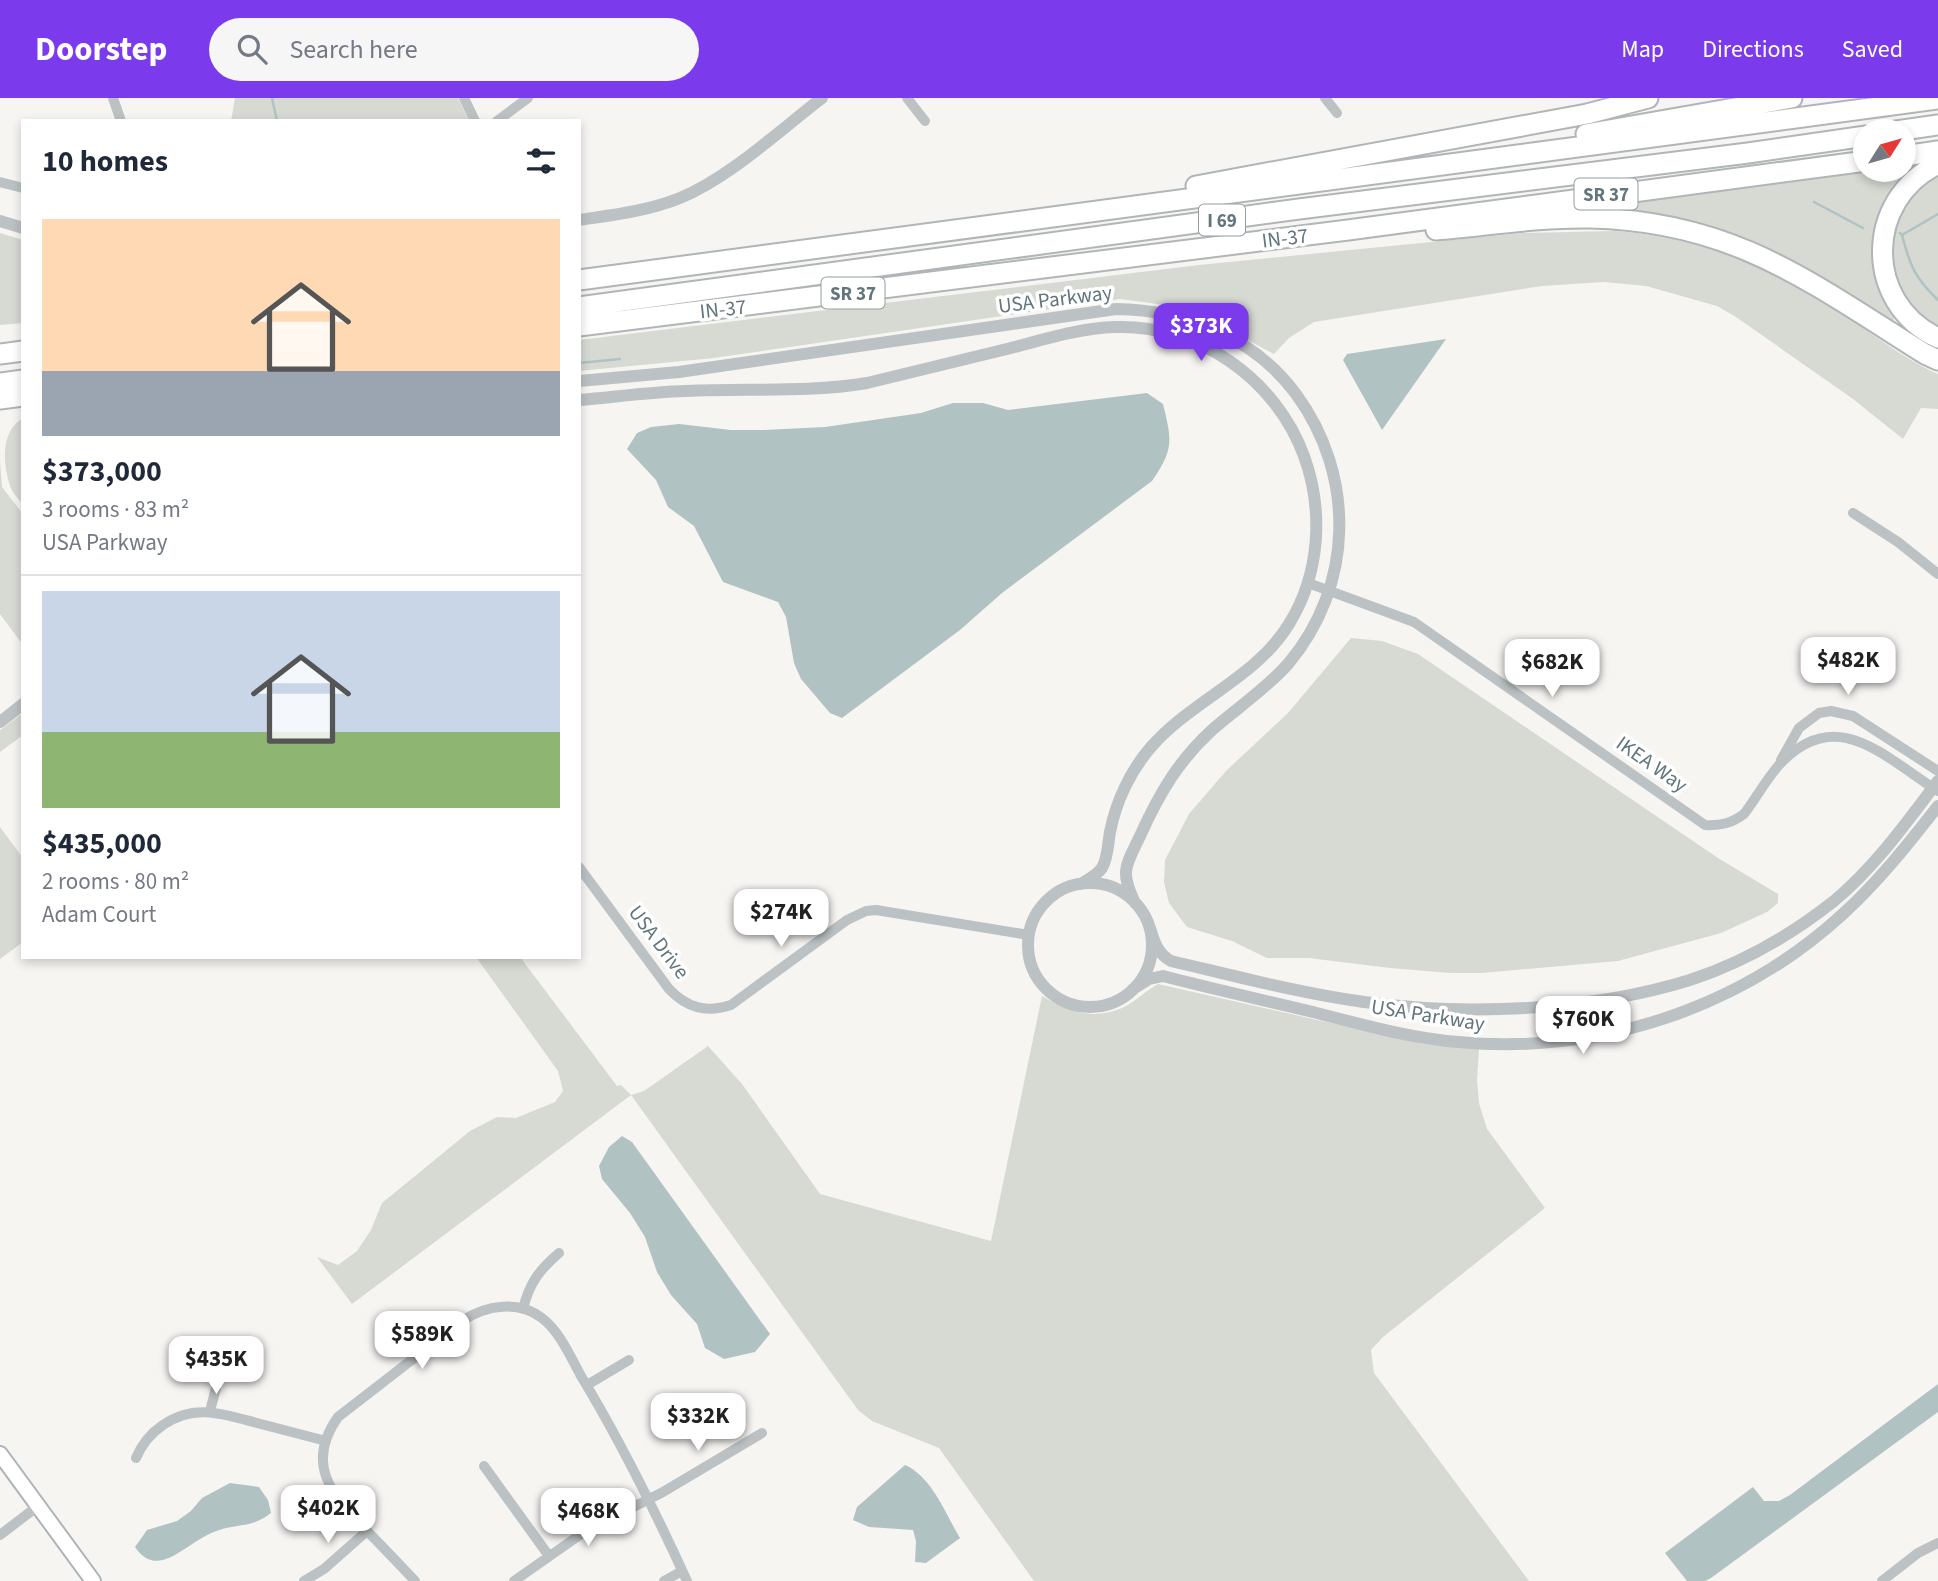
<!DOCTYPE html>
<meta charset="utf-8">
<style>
:root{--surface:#fff;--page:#f6f6f7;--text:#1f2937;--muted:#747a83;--line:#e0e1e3;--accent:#7c3aed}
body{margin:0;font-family:"Source Sans 3",sans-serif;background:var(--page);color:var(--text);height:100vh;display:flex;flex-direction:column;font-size:26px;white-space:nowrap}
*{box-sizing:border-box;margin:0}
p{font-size:23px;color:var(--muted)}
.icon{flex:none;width:38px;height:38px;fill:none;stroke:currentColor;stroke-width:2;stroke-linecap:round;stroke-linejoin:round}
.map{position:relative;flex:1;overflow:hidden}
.details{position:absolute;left:21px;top:21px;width:560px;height:840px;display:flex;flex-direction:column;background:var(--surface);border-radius:0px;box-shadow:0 4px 10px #0003}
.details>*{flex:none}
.needle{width:46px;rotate:53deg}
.tools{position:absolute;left:1853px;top:21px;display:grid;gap:14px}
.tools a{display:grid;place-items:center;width:63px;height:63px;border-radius:50%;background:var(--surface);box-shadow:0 4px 10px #0003;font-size:35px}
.price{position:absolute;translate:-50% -60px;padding:0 16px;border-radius:14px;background:#fff;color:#222;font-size:23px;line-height:46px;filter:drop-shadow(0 2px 4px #0008)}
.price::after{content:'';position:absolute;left:50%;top:42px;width:21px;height:16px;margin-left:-10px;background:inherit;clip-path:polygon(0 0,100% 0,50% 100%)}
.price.active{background:var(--accent);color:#fff}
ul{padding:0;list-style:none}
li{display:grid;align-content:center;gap:14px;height:371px;padding:0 21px}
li+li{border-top:2px solid var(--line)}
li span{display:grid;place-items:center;height:217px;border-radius:0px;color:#555}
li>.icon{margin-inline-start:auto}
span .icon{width:126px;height:126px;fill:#fffc;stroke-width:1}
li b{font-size:30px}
h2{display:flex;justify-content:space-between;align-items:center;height:84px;padding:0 21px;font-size:30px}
header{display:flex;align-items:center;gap:42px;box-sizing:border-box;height:98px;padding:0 35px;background:var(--accent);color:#fff}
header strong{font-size:33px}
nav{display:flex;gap:38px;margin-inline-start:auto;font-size:24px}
.search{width:490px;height:63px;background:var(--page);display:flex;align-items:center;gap:18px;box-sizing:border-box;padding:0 24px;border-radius:38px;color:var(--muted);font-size:26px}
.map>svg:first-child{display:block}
</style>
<header>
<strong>Doorstep</strong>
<div class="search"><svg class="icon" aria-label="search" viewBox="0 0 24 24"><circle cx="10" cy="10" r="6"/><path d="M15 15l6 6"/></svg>Search here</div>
<nav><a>Map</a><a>Directions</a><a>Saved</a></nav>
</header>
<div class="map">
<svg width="1938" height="1483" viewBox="0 0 1938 1483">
<rect width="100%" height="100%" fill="#f6f5f2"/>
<path fill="#d6dad2" d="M 235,0 L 458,0 L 469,23 L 231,23 Z
M 1921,66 L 1881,119 L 1899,215 L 1890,226 C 1813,175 1756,137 1663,118 C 1636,113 1608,113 1582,110 L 1875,72 L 1904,72 L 1904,68 Z
M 1938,75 L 1938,230 C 1931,225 1922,221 1916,215 C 1891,192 1883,148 1897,118 C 1906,100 1922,86 1938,75 Z
M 1615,133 C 1690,138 1767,165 1830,207 C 1866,230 1899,259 1938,276 L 1938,311 L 1921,310 L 1903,341 L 1853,301 L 1736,219 L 1717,208 L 1646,188 L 1604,184 L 1542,188 L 1314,224 L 1289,240 L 1274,256 L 1187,210 L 1120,201 L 714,260 L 579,273 L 579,242 L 1199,167 L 1522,135 Z
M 0,135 L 23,142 L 23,225 L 0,227 Z
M 23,320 L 23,406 C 18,401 12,394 10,388 C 3,366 0,333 23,320 Z
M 0,362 L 2,389 L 23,416 L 23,547 L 0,516 Z
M 1351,540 L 1382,543 L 1418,556 L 1718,760 L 1778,796 L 1778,805 L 1767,814 L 1721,835 L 1618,863 L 1482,875 L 1451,875 L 1390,870 L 1309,860 L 1267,860 L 1232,843 L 1187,829 L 1169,805 L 1164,784 L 1165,762 L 1189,716 L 1226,673 L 1288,615 Z
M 23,615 L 23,637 L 0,654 L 0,632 Z
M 0,729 L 23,760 L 23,844 L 0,861 Z
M 476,859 L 520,859 L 617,988 L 621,987 L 631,997 L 644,993 L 708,948 L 742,986 L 820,1096 L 991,1143 L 1042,898 C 1069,915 1096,923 1126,908 C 1137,902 1147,892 1158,886 L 1424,946 L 1479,951 L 1477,982 L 1479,1005 L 1487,1031 L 1545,1110 L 1383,1239 L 1371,1252 L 1374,1275 L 1529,1483 L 1034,1483 L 939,1350 L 872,1323 L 858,1312 L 631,997 L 352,1206 L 317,1159 L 338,1167 L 357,1153 L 371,1132 L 382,1105 L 470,1033 L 497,1019 L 516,1020 L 555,1004 L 563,993 L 558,973 Z"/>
<path fill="#b1c2c3" d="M 1446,241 L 1382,332 L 1343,262 L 1347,256 Z
M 1147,295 L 1163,306 C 1172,343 1174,351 1152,383 L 1002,495 L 960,532 L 842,620 L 830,615 L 801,581 L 794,565 L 786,519 L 778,504 L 723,484 L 694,428 L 668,409 L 656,382 L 627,351 L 637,335 L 651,329 L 679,326 L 731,332 L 764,332 L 825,329 L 921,315 L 953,305 L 983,305 L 1008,312 Z
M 622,1038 L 632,1044 L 770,1236 L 755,1254 L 724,1261 L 705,1250 L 697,1226 L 671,1197 L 657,1174 L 645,1139 L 630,1115 L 602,1081 L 599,1068 L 609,1049 Z
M 1938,1286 L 1938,1314 L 1711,1480 L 1705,1483 L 1687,1483 L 1665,1455 L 1753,1389 L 1764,1403 L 1779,1403 L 1790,1397 Z
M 905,1367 C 932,1379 945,1415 960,1440 L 926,1465 L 915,1464 L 916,1443 L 913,1432 L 869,1429 L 853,1422 L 857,1409 Z
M 230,1385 L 259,1389 L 268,1402 L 271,1415 C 251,1431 235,1425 214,1434 C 185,1445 158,1483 135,1449 L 147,1432 L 177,1423 L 191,1413 L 202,1400 Z"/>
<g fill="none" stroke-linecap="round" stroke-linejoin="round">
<path stroke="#b1c2c3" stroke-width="2.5" d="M 272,0 L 277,23
M 1814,104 L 1863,130
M 1900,135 L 1902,137 L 1938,116
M 1902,137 C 1910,168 1915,180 1938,202
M 579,265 L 620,261"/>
<g stroke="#adb5b7" stroke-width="18">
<path id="secondary" d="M 0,1356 L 93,1483"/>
</g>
<g stroke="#b0b5b7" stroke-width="23">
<path id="motorway" d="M 1896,33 L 1938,27
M 1586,36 L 1792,0
M 1904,58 L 1938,53
M 1938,66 C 1865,101 1863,205 1938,240
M 1196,88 L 1587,16 L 1648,0
M 1436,132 C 1486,128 1539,119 1590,120 C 1733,123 1810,184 1925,256 L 1938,262
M 579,182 L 1938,1
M 579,209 L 1299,111 L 1748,55 L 1866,38
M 579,228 L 1348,132 L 1866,63
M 0,256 L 23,253
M 0,285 L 23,282
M 0,301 L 23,298"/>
</g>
<path stroke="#bcc2c4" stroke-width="10" d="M 113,0 L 121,23
M 464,0 L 475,23
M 907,0 L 925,23
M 1325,0 L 1337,15
M 497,23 L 528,0
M 0,84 L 23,90
M 1853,415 L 1898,444 L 1938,476
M 1308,485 L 1414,524 L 1705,727 C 1721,728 1732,725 1744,716 C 1756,700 1766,682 1779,667 C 1836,605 1884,659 1938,693
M 1781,662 L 1799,630 L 1819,615 L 1831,613 L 1853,618 L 1938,673
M 579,769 L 669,891 C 687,910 706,915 731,907 L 847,822 L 866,813 L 876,812 L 1029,837
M 523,1211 C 529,1186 539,1172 559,1155
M 587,1287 L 629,1262
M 210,1313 L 216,1290
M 136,1360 C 142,1346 151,1335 163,1327 C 194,1305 224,1316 257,1325 C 280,1331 303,1337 326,1343
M 484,1368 L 549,1458
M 0,1437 L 38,1408
M 304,1483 L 324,1471 L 367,1433
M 415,1483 C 399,1466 383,1449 366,1432 C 333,1398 304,1367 338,1319 L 462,1223 C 486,1207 518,1202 542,1220 C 560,1234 570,1258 581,1278 C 621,1344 655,1413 687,1483
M 514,1483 L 584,1434 L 663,1394 L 762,1335
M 664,1483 L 682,1473
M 1882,1483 L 1918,1455 L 1938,1445"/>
<path stroke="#bcc2c4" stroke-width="12" d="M 579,122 C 613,117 648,113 680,100 C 729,80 780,32 822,0
M 0,123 L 23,130
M 579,283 L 679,274 L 1116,211 C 1186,212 1254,239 1296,296 C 1356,378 1354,488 1288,566 C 1266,591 1237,610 1212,632 C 1179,662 1159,696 1141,736 C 1126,768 1119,772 1135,805
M 579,302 C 615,299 650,294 686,293 C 747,290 807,295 867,285 C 915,273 963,262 1011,250 C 1045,241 1080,230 1115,229 C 1198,226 1276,281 1304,358 C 1324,413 1320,476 1289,526 C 1256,580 1192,602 1151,649 C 1131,672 1116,703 1110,734 C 1108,745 1108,760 1102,770 C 1097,777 1089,781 1081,786
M 0,624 L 23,606
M1028 847a62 62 0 1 1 124 0a62 62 0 1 1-124 0Z
M 1150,830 C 1154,844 1158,856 1171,863 C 1235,878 1299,895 1364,904 C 1467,918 1590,913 1690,882 C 1742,865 1791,837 1834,803 C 1875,769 1906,725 1938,683
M 1133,891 L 1149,881 L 1163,878 C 1213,891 1263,902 1313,914 C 1360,926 1409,940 1458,944 C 1598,957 1740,911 1844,815 C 1879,783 1909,745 1938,708"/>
<use href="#secondary" stroke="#fff" stroke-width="14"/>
<use href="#motorway" stroke="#fff" stroke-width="19"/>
</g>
<g text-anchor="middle" stroke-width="7" stroke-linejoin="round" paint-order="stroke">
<g fill="#fff" stroke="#919fa3" stroke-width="2">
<rect x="1574.5" y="80.5" width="63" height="31" rx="5"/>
<rect x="1199" y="106.5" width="46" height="31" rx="5"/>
<rect x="821.5" y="179.5" width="63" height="31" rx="5"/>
</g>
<g font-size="19" font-weight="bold" fill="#62767c">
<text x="1606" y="103">SR 37</text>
<text x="1222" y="129">I 69</text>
<text x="853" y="202">SR 37</text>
</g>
<g font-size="21" fill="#62767c" stroke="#fff">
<text transform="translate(1285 140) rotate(-7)" y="7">IN-37</text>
<text transform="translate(1055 201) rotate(-7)" y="7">USA Parkway</text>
<text transform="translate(723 211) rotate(-6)" y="7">IN-37</text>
<text transform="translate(1652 666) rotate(35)" y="7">IKEA Way</text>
<text transform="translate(659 844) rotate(53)" y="7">USA Drive</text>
<text transform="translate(1428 917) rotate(9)" y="7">USA Parkway</text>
</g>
</g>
</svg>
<div class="tools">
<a><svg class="needle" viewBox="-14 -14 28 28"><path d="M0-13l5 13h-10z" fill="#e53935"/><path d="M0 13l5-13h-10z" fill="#747a83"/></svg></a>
</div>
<b class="price active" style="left:1201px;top:265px">$373K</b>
<b class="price" style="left:1848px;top:599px">$482K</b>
<b class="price" style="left:1552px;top:601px">$682K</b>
<b class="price" style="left:781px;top:851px">$274K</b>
<b class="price" style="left:1583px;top:958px">$760K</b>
<b class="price" style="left:422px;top:1273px">$589K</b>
<b class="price" style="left:216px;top:1298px">$435K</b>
<b class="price" style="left:698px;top:1355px">$332K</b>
<b class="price" style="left:328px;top:1447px">$402K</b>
<b class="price" style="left:588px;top:1450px">$468K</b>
<section class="details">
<h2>10 homes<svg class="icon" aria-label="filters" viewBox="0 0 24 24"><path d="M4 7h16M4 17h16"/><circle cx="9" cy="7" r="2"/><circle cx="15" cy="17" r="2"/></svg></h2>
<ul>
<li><span style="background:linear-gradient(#ffd9b3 70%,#9aa5b1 0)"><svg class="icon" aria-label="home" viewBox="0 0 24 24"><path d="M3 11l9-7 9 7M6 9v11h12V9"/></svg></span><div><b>$373,000</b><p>3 rooms · 83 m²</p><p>USA Parkway</p></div></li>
<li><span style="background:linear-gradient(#c9d6e8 65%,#8fb573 0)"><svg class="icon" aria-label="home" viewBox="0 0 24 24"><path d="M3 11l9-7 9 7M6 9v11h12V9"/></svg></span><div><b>$435,000</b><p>2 rooms · 80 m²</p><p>Adam Court</p></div></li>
</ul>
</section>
</div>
